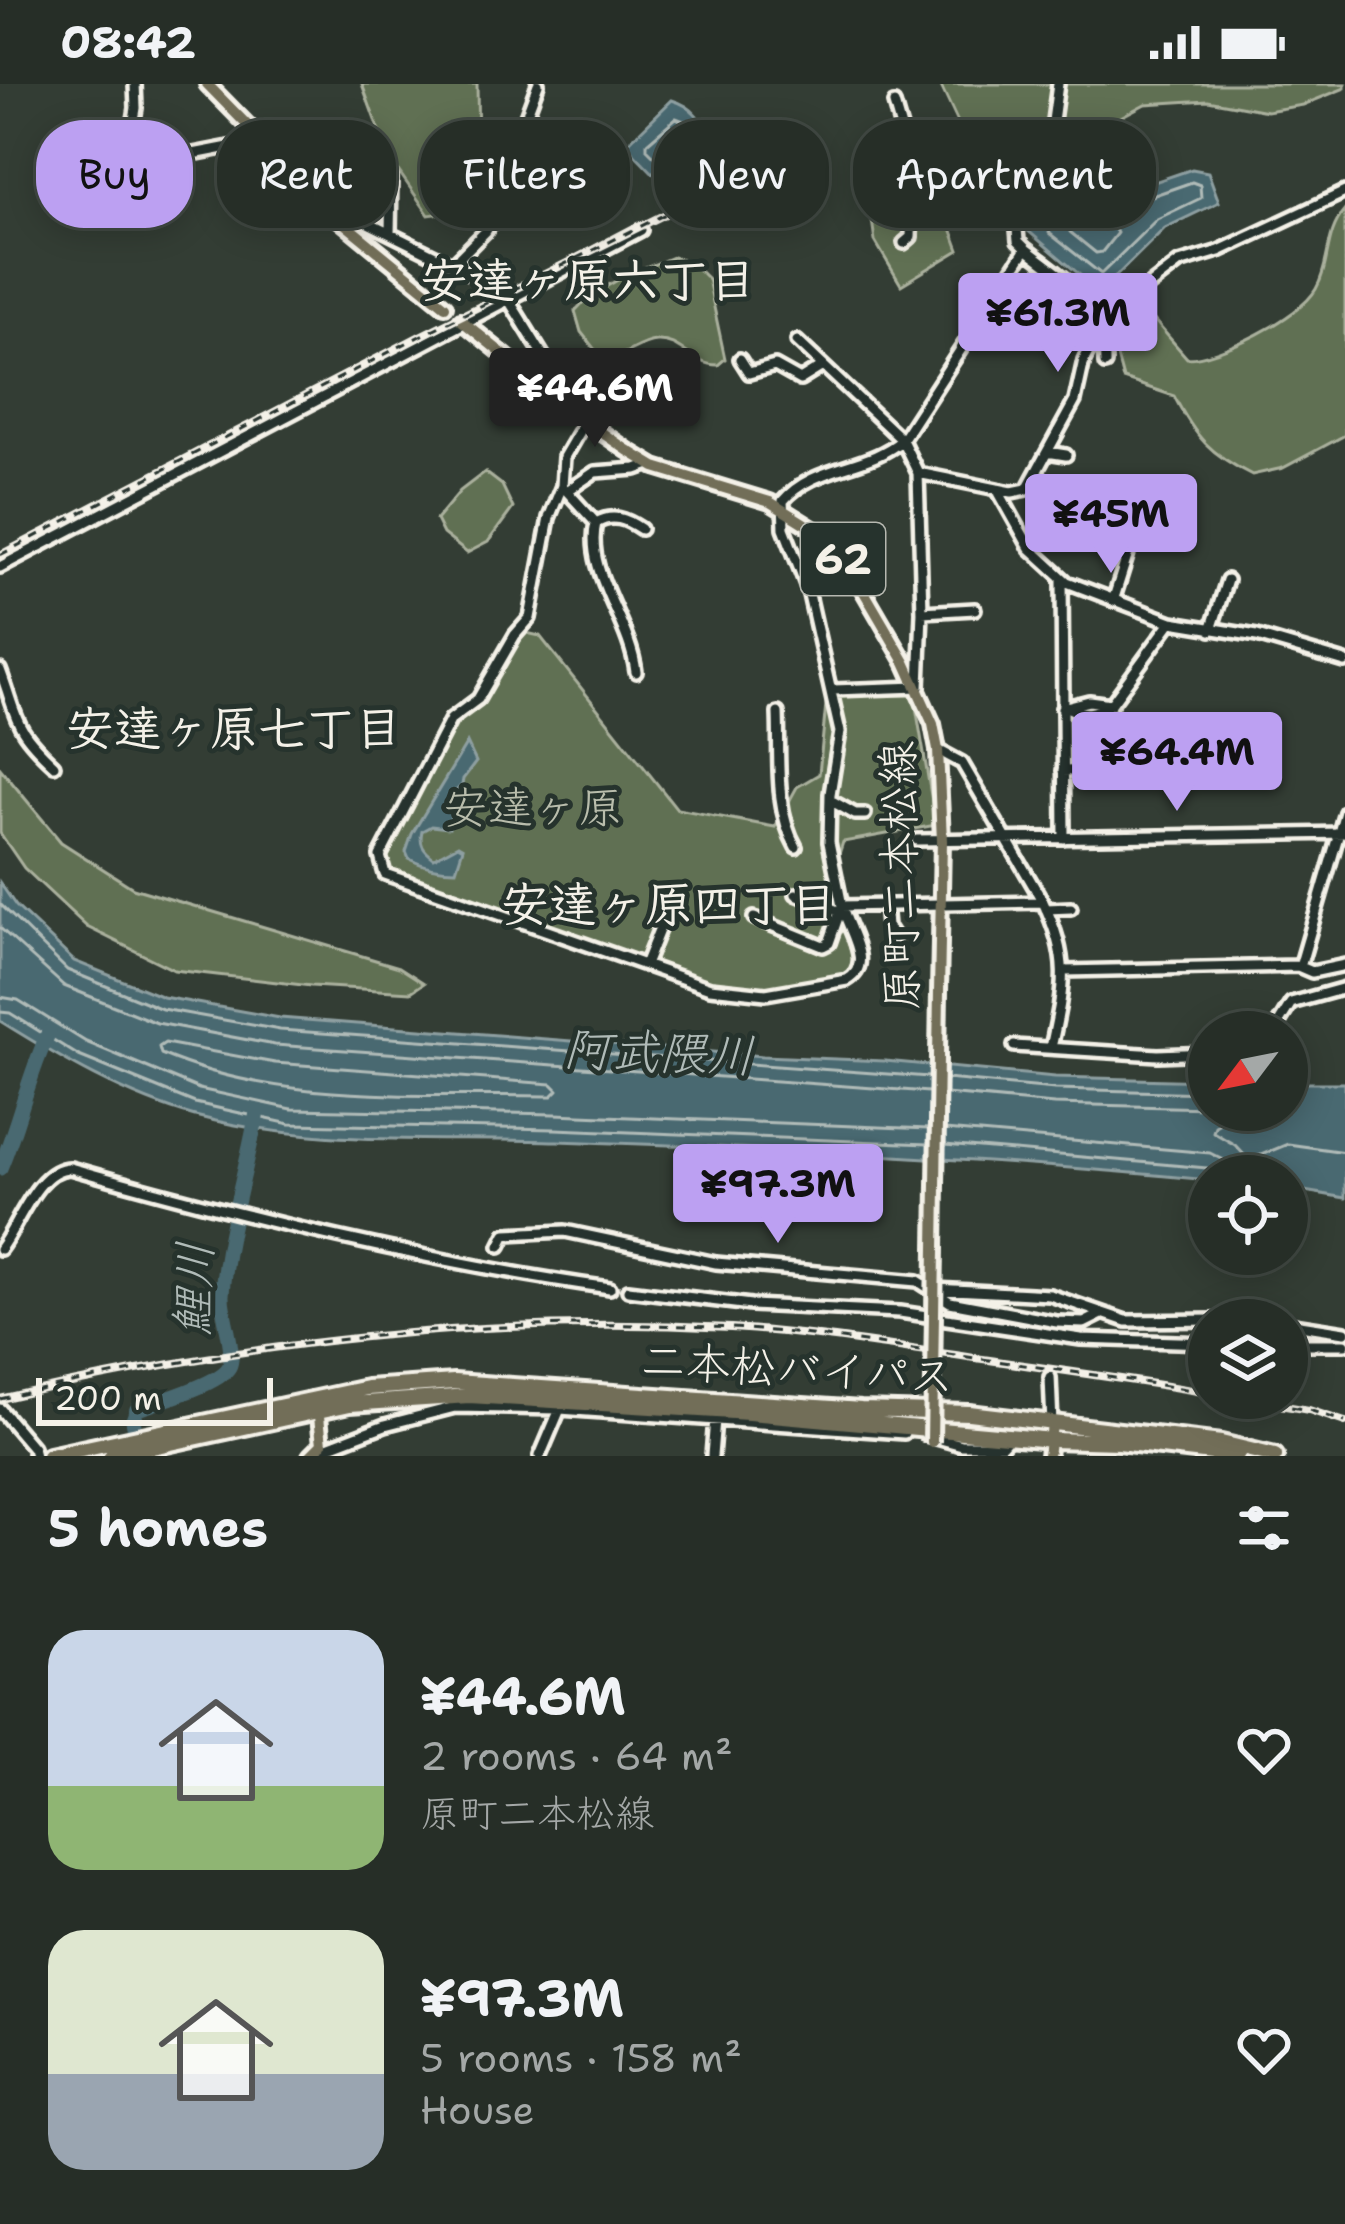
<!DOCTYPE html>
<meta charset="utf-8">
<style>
:root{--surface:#262e27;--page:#323a33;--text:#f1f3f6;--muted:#a4a8a7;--line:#424a44;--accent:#bca0f2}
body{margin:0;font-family:"Shantell Sans","Klee One",sans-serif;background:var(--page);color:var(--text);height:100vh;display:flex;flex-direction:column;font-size:45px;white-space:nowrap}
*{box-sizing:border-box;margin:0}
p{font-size:39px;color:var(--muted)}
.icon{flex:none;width:66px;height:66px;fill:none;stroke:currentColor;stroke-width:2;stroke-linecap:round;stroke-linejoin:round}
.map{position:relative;height:1372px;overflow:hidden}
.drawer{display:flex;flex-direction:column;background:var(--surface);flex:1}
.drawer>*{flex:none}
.top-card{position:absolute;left:36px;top:36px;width:1275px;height:108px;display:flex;gap:24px}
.needle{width:78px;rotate:238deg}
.controls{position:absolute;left:1188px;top:927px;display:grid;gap:24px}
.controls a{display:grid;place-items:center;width:120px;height:120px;border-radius:50%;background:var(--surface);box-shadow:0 6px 30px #0003,0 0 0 3px var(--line);font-size:60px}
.scale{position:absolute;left:36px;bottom:30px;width:237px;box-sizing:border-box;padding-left:12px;border:6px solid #f4f1e8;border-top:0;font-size:33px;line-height:42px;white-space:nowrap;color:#f4f1e8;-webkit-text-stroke:9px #26332d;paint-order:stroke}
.price{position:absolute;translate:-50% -102px;padding:0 27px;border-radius:12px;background:var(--accent);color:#111;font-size:39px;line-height:78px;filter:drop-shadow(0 3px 6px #0008)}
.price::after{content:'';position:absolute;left:50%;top:72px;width:36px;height:27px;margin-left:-18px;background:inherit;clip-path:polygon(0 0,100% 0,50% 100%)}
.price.selected{background:#222;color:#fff}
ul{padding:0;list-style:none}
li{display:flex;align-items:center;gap:36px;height:300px;padding:0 48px}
li span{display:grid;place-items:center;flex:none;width:336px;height:240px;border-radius:36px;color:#555}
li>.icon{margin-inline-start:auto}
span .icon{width:144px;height:144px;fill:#fffc;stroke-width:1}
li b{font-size:51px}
h2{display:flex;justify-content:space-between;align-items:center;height:144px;padding:0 48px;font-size:51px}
.chip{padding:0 42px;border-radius:48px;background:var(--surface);box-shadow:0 6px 30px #0003,0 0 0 3px var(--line);font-size:42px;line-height:108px}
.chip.selected{background:var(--accent);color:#111}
.status{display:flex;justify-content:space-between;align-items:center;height:84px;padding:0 60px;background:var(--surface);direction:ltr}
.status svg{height:33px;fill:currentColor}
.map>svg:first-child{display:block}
</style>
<div class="status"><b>08:42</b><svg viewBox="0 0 49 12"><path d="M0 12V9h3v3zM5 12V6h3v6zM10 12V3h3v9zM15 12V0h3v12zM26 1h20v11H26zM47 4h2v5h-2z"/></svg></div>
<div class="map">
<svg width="1345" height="1372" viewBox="0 0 1345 1372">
<rect width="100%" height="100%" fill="#333d34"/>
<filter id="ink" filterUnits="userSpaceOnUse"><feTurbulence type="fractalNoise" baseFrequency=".00833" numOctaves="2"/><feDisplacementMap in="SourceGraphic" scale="24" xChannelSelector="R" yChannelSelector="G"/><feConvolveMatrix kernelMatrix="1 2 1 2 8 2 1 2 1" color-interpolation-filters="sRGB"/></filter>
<g filter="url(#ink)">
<path fill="#617052" stroke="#aab09d" stroke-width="3" d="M 362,0 L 477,0 L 478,62 L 472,80 L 459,92 L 451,128 L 429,131 L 388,72 Z
M 940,0 L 1345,0 L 1345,4 L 1303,21 L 1267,27 L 1208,16 L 1145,20 L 1021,86 L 974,73 Z
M 921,98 L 948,136 L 959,166 L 901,201 L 875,157 L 871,129 L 884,114 Z
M 1345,126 L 1345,351 L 1283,384 L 1252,391 C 1210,370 1196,354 1174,312 L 1123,295 L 1115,265 L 1118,233 L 1140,220 L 1187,274 C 1218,274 1300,234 1316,205 C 1331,179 1324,150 1345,126 Z
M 673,173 L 691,178 L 708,195 L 725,275 L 718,281 C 691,281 681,255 656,257 C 634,259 623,278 600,272 L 581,248 L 575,227 C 598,200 641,186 673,173 Z
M 485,388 L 502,401 L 513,424 L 488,458 L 467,469 L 443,450 L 436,436 L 460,407 Z
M 522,548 L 540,552 L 677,725 L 775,743 L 797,703 L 819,690 L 827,610 L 914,611 L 936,741 L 843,758 L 832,791 L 855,885 C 813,904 762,906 717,900 L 389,789 L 382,775 L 452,639 L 477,621 Z
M 0,684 L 61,758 L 133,804 L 399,883 L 424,899 L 411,908 L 311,902 L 174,886 L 87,843 L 24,784 L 0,749 Z"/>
<path fill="#4a6971" stroke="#8e9fa1" stroke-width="3" d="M 672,16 C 693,22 703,36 711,57 L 658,94 L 626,61 Z
M 1192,85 L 1208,88 L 1219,118 L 1165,144 L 1100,208 L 1027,146 C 1043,133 1053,118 1070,107 L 1096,118 Z
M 467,659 L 476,678 L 463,695 L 462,701 L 448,715 L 452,726 L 449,744 L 431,742 L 422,747 C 419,760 423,766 434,774 L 458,761 L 463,764 L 456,786 C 439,786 424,783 409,775 L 406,768 L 412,750 Z
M 0,799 L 16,822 L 74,877 L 163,913 L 280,934 L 763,972 L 885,977 L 1055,993 L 1209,997 L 1209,1026 L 1287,1026 L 1287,999 L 1345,999 L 1345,1114 L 1287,1104 L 1287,1092 L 1209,1092 L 1209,1096 C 992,1075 775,1064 557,1057 C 436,1053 313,1063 195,1032 C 126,1013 61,975 0,937 Z"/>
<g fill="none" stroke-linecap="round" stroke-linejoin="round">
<path stroke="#b0bbb8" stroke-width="3" d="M 676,34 L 689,39 L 695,55 L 675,69 L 657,75 L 647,65 L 647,59 Z
M 1192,98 L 1200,101 L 1201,114 L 1157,135 L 1101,190 L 1049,149 L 1061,127 L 1071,121 L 1100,130 Z
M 1076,138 L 1092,145 L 1113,142 L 1117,149 L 1102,168 L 1096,169 L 1070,148 L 1070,141 Z
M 0,820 L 67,886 L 162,925 L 280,946 L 929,993
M 0,844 L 64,902 L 157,939 L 275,961 L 929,1008
M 0,913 L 18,916 L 86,958 L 199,1005 L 292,1025 L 555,1030 L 929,1045
M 0,928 L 10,929 L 79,972 L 195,1019 L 290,1040 L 555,1045 L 928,1060
M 165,959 L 275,979 L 552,1000 L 558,1006 L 552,1012 C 421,1009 284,1022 161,970 L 159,963 Z
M 946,995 L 1055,1005 L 1209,1009
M 946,1010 L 1054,1020 L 1209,1024
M 1242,1026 L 1215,1042 L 1213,1048 L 1235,1061 L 1249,1076 L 1288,1060 L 1345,1068
M 945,1046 L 1210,1069 L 1226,1077 L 1235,1092
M 945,1061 L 1207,1084 L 1219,1092"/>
<path stroke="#4a6971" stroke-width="15" d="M 0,1084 C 19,1039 28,992 49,948
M 138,1363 L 133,1336 L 137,1325 C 157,1318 220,1300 229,1283 C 237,1269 221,1229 222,1211 C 225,1156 247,1085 257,1028"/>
<g stroke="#f4f1e8" stroke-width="18">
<path id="minor" d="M 135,0 L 136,24 L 126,83 L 260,57
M 894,20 L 913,86 L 911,153 L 904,159
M 910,135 C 936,107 984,121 1016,133
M 340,136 L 360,135 L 490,199 L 510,218 L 549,281 L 536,297
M 390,149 L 391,94
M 1026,165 L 1018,157 L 1015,120 L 1050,59 L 1058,0
M 452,181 L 486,147 L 503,118 L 509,78 L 538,0
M 1104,235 L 1105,280
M 797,257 L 902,356 L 918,389 L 922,528 L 919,603 L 833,606
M 740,275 L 749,289 L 775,282 L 800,296 L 821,283
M 549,281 L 585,330 L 585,337 L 564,373 L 562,402 L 549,434 L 530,534 L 515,551 L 478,615 L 451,635 L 380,772 L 385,790 L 710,904 L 766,910 L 847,896 C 875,880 848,847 842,822 L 1043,818 L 962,679 L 938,666
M 557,292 L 571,282 L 578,290
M 1047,368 L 1075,317 L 1084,276 L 1099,247 L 1104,224
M 918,389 L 997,405 L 1030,464 L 1067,498 L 1172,538 L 1257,552 L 1345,578
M 563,403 L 596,439
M 997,405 L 1012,408 L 1027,405 L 1047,368 L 1066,371
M 567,407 L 595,388 L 636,385 L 650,380
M 0,483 L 641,146
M 1062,495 L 1064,754
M 1113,517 L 1130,463
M 922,528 L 975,525
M 1211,546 L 1227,496
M 0,586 C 19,637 12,642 54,681
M 636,588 C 630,537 584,487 596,439 C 613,429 626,435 641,445
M 1067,623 C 1083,632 1096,630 1111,620
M 1062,624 L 1089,617 L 1111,620 L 1171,538
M 778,629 C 780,672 774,725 796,763
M 1063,687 L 1102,686
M 830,716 L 855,730 L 865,730
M 917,756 L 1345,749
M 796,810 L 840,828
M 1043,818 C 1071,876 1064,903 1051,964
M 885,820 L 887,842 L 894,853
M 1046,825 L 1071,824
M 754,834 L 823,862 L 829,859 L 842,822 L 829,758 L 830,710 L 840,648 L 808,506 L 784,444 L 783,417 C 813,381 867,386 902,356 L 1026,165 L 1097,219 L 1114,223 L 1132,215 L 1179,179 L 1219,167 L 1345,108
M 645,881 L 667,826
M 1300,883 L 1345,728
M 1064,887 L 1298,882 L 1312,888 L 1345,881
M 1273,948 L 1291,919 L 1345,904
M 1014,962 L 1158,971 L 1209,969
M 500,1162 L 506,1150 L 565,1147 L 716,1179 L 918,1197 L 950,1218 L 1057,1238 L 1084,1239 L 1102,1230
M 0,1165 C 19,1140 37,1084 70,1084 C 247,1134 427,1178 610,1204
M 934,1205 L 1050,1211 L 1126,1237 L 1217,1236
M 628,1206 L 751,1221 L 900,1228 L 1081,1255 L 1209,1259
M 1287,1239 L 1345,1248
M 1287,1260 L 1345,1260
M 1050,1293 L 1052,1341
M 0,1325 L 33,1364 L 35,1372
M 926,1351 L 962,1361 L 1002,1361 L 1010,1352
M 317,1367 L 385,1341 L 455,1323 L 560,1325 L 904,1349
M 540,1372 L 560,1325
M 712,1372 L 715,1335"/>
</g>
<g stroke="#f4f1e8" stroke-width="20">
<path id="major" d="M 207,0 L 340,136 L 445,222
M 461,236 L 585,337 L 627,366 L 655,383 L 770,418 L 818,448 L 849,482 L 905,578 L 933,640 L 938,666 L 942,757 L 939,908
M 310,1372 L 322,1360 L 318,1323
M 1048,1372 L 1052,1341"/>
</g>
<g stroke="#f4f1e8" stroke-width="22">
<path id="highway" d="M 49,1372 L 367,1304 L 454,1298 L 861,1326 L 969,1329 L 1221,1359 L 1275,1372
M 111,1372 L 350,1320 L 469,1312 L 749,1329 L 1052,1356 L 1119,1358 L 1237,1372"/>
</g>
<use href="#minor" stroke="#26332d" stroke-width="9"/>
<use href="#major" stroke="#726e59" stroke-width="10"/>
<use href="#highway" stroke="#726e59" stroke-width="14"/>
<g stroke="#f4f1e8" stroke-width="8">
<path id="rail" d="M 0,471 L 418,253 L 752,87
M 1238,1314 L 1309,1326 L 1345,1338
M 0,1315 C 243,1258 482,1231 731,1244 C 804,1248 876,1260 948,1270 C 1035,1283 1122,1294 1209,1309"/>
</g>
<use href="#rail" stroke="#26332d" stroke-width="3" stroke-dasharray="9" stroke-linecap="butt"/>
<g stroke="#f4f1e8" stroke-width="20" stroke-linecap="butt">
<path id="major-bridge" d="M 932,1358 L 939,908"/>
</g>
<use href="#major-bridge" stroke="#726e59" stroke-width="10"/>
</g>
</g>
<g text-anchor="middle" stroke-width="10" stroke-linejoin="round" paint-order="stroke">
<rect fill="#26332d" stroke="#b6b8b0" stroke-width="3" x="801" y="439" width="84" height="72" rx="9"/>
<g font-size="42" font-weight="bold" fill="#f4f1e8">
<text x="843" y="490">62</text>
</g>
<g font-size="45" fill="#b9bdac" stroke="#26332d">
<text x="533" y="739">安達ヶ原</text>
</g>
<g font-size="45" fill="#f4f1e8" stroke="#26332d">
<text transform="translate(899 792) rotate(-91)" y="16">原町二本松線</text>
<text transform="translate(798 1284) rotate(3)" y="16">二本松バイパス</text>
</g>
<g font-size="48" font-weight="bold" fill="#f4f1e8" stroke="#26332d">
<text x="588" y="213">安達ヶ原六丁目</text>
<text x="234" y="661">安達ヶ原七丁目</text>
<text x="669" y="837">安達ヶ原四丁目</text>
</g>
<g font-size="48" font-style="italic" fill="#b0bbb8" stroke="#26332d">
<text transform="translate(659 968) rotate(2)" y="17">阿武隈川</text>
<text transform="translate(193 1205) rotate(-88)" y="17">鯉川</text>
</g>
</g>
</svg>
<div class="controls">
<a><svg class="needle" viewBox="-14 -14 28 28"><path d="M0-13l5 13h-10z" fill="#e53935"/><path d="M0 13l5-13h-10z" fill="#a4a8a7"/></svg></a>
<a><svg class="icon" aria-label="locate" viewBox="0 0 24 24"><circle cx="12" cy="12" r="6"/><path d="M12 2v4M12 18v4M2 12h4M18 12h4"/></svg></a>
<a><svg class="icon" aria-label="layers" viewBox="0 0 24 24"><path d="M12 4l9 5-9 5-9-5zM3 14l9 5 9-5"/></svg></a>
</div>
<div class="scale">200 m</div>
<b class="price" style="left:1058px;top:291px">¥61.3M</b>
<b class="price selected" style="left:595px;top:366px">¥44.6M</b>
<b class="price" style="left:1111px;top:492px">¥45M</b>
<b class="price" style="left:1177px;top:730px">¥64.4M</b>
<b class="price" style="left:778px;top:1162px">¥97.3M</b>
<div class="top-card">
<a class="chip selected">Buy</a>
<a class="chip">Rent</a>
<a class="chip">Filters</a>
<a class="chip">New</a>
<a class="chip">Apartment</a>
</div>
</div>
<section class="drawer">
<h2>5 homes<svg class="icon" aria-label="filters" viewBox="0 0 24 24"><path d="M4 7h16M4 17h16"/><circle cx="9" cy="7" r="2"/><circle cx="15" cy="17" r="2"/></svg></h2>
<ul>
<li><span style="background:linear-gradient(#c9d6e8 65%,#8fb573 0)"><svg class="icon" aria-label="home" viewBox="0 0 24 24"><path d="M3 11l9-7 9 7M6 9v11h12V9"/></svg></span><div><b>¥44.6M</b><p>2 rooms · 64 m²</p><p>原町二本松線</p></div><svg class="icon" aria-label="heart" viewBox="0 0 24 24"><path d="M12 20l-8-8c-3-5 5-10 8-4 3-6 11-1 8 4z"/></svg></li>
<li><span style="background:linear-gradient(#dfe7d0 60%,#9aa5b1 0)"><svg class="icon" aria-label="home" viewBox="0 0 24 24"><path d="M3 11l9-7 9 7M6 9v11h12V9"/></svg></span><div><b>¥97.3M</b><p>5 rooms · 158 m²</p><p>House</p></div><svg class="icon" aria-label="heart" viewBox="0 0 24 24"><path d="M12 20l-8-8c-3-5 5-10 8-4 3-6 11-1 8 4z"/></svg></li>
</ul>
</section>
